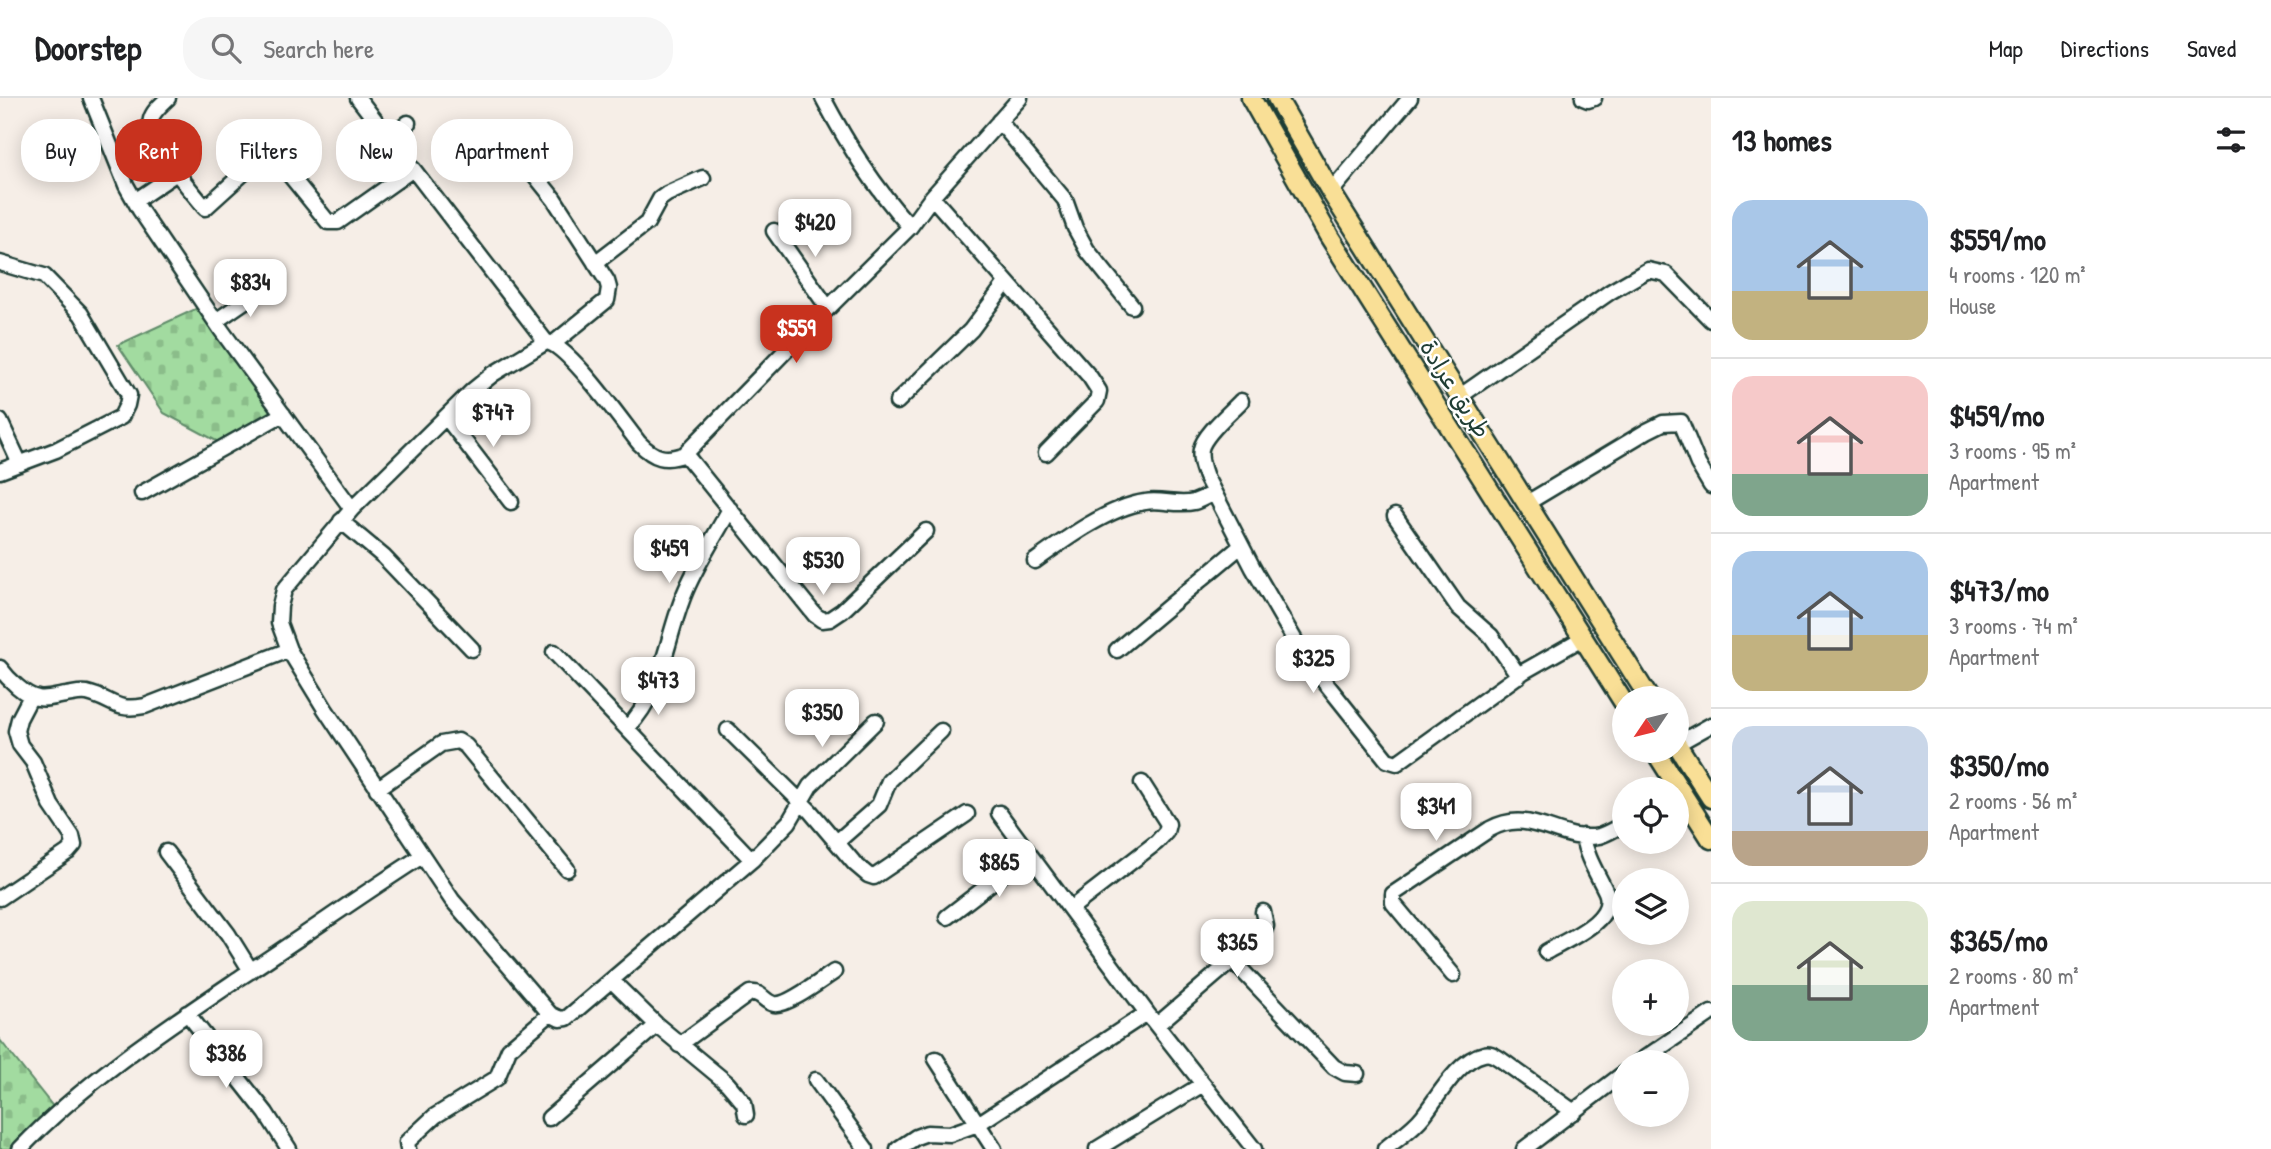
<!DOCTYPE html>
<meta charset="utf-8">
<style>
:root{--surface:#fff;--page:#f6f6f6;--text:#202124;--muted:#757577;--line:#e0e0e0;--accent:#c8321e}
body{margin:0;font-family:"Patrick Hand","Playpen Sans Arabic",sans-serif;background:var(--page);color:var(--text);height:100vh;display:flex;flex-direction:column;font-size:26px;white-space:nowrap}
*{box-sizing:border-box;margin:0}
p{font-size:23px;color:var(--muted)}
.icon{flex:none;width:38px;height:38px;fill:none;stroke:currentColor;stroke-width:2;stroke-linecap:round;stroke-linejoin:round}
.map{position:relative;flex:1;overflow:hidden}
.details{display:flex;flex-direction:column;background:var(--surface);width:560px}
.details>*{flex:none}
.top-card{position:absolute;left:21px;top:21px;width:665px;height:63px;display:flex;gap:14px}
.needle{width:46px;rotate:235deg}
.fabs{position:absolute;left:1612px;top:588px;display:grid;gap:14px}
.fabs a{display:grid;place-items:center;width:77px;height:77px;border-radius:50%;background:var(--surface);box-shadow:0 4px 18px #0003;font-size:35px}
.price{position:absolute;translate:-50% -60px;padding:0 16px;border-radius:14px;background:#fff;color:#222;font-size:23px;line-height:46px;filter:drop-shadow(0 2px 4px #0008)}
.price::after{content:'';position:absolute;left:50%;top:42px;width:21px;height:16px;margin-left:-10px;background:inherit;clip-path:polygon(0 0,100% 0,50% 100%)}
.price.selected{background:var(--accent);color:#fff}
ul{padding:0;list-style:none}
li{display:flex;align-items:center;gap:21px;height:175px;padding:0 21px}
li+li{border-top:2px solid var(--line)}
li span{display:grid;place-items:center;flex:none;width:196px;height:140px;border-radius:21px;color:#555}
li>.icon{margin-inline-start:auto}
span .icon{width:84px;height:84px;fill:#fffc;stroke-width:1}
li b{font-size:30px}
h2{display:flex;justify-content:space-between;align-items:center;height:84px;padding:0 21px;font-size:30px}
.pill{padding:0 24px;border-radius:28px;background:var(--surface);box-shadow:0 4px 18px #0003;font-size:24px;line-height:63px}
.pill.selected{background:var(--accent);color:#fff}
header{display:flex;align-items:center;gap:42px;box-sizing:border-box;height:98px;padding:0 35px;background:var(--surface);border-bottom:2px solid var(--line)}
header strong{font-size:33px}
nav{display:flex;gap:38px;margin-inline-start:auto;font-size:24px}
.search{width:490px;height:63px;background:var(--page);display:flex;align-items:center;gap:18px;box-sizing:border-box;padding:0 24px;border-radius:28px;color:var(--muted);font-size:26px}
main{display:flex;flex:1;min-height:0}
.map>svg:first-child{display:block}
</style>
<header>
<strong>Doorstep</strong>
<div class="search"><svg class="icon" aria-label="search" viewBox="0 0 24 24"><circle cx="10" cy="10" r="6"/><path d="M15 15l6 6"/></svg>Search here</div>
<nav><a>Map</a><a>Directions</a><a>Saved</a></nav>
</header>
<main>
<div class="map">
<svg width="1711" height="1051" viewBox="0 0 1711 1051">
<defs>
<pattern id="cemetery-stones" width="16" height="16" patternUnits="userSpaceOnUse" patternTransform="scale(1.75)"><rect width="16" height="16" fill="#a2dba0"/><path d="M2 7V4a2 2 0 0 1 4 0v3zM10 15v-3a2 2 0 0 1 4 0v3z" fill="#8bbd8a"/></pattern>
</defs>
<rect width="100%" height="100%" fill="#f6eee7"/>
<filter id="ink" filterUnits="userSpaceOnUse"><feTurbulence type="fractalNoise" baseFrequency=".0143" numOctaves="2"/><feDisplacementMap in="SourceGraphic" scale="14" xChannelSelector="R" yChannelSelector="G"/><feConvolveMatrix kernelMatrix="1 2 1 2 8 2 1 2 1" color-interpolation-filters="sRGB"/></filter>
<g filter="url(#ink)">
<path fill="url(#cemetery-stones)" stroke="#608c6a" stroke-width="2" d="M 202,208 L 274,315 L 222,346 L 164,315 L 118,247 Z
M 0,942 L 54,1010 L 13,1051 L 0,1051 Z"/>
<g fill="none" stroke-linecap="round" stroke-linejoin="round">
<g stroke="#1f3d34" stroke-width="19">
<path id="minor" d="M 91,0 L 126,87 L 140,112 L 222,233 L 352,411
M 168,0 C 162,6 153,13 151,21 C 145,43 192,92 205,110 L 292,31
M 358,0 L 388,39 L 393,38 L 408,25
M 823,0 C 849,49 873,87 910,129
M 1583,0 L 1588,2 L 1594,0
M 999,23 L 1065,102 L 1075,130 L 1087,152 L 1132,208
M 505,40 L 554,101 L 607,183 L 609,190 L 607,202 L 554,245
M 289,76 L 328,124 L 338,124 L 413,71 L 546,244 C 568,246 623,325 639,345 C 654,360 665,364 685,356 L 797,241 L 910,129 L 932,99 L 1020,0
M 1331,94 L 1410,0
M 932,99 L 1090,279 L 1099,293 L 1097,303 L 1046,355
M 135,103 L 178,74
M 774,133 L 828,210
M 0,165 L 44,178 L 81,216 L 129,297 L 127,307 L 121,319 L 56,352 L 0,373
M 595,165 L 647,125 L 660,101 L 667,96 L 703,80
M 216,223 L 264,190
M 546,244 L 493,276 L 472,293 L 352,411 L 284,492 L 280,508 L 279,525 L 289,552 L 325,611 L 452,802 L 550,916 L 560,921 L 567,920 L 752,762 L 789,724 L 810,688 L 876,623
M 1459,299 L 1610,194 L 1648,172 L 1666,176 L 1711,222
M 1241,303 C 1230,315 1204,336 1201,351 C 1199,361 1203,371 1206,379 L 1253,470 L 1304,558 L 1387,662 L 1397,665 L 1523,574 L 1583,540
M 897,304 L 971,232 L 1006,185
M 446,319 L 511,404
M 0,323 L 20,366
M 685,356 L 815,517 L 822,522 L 830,521 L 842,513 L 926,433
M 142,395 L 283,316
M 1527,405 L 1647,333 L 1663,325 L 1681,324 L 1698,366 L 1711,388
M 1395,418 L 1458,509 L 1491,538 L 1519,578
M 341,423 L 384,459 L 472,551
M 1035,463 C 1064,442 1109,409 1145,404 C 1161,401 1178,408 1194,404 C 1200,402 1207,398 1214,395
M 1117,552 L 1241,448
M 554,554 L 752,762
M 0,570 C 8,581 25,598 38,600 C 47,602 57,598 66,597 C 73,596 80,594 87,595 C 113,601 114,614 145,608 L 289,552
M 627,630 C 664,593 666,538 686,492 C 698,464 715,438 730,411
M 728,632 L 810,713 L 855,766 L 868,777 L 874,779 L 967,716
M 1677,646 L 1711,627
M 377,691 L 441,646 L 458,643 L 466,648 L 567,771
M 999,715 L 1147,915 L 1254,1051
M 838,743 L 879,707 L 889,683 L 941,633
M 166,754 L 228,836 L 251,873
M 0,800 L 68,754 L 74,747 L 72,738 L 51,707 L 33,664 L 20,647 L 16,633 L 19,621 L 31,598
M 1070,811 L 1157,744 L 1166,734 L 1168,726 L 1142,685
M 947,819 L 1029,756
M 1546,854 C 1566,842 1618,822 1606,794 C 1597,775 1586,759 1583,738
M 1232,862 L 1334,969 L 1345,975 L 1357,976
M 1453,877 L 1393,805 L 1393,796 L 1490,731 C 1532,708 1559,746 1599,738 C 1607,736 1616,730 1624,726
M 612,883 L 657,927 L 727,985 L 744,1005 L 746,1017
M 187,915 L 266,1015 L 289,1051
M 1157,927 L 1263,836 L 1266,828 L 1263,814
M 679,947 L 750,895 C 761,893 764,904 774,906 C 786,909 823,881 834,874
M 936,961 L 994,1051
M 1639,964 L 1711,915
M 816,982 L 866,1051
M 549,1020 L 657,927
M 20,1051 C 84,984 164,931 241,879 C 302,839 361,797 422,758
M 408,1051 L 407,1044 L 435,1018 L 497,980 L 509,951 L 550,916
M 898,1051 L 916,1039 L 927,1035 L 950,1036 L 978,1026 L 1147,915
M 1097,1051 L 1203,986
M 1385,1051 C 1398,1040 1413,1031 1423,1018 C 1438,999 1459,961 1484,956 C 1490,954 1495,958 1500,961 L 1574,1014
M 1524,1051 L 1624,975"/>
</g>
<g stroke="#1f3d34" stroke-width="23">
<path id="major" d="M 1251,0 L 1329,138 L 1624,605
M 1277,0 L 1331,94 L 1649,600
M 1676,645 L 1711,700
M 1655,653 L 1711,741"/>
</g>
<use href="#minor" stroke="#fff" stroke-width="14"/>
<use href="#major" stroke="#f9df96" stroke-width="18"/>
</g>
</g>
<g text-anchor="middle" stroke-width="5" stroke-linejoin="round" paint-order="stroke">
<g font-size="24" fill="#1f3d34" stroke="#fff">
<text transform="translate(1455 291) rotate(58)" y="8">طريق عرادة</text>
</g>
</g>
</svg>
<div class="fabs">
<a><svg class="needle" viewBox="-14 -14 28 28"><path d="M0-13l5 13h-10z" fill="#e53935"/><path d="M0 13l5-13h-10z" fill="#757577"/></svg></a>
<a><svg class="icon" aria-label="locate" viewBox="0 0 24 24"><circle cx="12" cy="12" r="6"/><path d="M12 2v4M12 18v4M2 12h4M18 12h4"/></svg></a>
<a><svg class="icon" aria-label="layers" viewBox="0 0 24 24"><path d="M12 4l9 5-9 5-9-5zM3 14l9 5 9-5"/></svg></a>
<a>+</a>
<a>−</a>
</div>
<b class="price" style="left:815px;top:161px">$420</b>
<b class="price" style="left:250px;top:221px">$834</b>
<b class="price selected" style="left:796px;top:267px">$559</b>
<b class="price" style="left:493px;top:351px">$747</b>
<b class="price" style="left:669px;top:487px">$459</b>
<b class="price" style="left:823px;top:499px">$530</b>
<b class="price" style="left:1313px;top:597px">$325</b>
<b class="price" style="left:658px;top:619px">$473</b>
<b class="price" style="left:822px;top:651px">$350</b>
<b class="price" style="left:1436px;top:745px">$341</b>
<b class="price" style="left:999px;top:801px">$865</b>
<b class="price" style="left:1237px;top:881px">$365</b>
<b class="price" style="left:226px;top:992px">$386</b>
<div class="top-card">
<a class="pill">Buy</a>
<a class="pill selected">Rent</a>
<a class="pill">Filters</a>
<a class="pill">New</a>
<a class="pill">Apartment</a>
</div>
</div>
<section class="details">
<h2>13 homes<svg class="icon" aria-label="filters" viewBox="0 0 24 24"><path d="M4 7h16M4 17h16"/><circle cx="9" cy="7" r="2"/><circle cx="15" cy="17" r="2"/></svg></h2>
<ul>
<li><span style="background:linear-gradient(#a9c7e8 65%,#c2b280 0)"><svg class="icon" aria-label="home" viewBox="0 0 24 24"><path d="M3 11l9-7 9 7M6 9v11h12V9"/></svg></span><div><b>$559/mo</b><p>4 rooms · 120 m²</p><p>House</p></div></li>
<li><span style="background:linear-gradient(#f6c9c9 70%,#7fa58c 0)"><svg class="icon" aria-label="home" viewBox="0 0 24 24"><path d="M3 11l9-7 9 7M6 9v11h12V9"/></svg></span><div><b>$459/mo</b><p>3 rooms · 95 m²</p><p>Apartment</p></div></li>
<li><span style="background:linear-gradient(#a9c7e8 60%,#c2b280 0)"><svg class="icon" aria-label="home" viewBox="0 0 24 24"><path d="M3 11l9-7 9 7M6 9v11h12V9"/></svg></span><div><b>$473/mo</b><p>3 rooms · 74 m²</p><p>Apartment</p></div></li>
<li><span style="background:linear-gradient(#c9d6e8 75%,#b9a48a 0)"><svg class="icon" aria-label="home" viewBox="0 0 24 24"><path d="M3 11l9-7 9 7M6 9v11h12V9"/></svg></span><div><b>$350/mo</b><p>2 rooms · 56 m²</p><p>Apartment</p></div></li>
<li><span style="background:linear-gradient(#dfe7d0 60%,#7fa58c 0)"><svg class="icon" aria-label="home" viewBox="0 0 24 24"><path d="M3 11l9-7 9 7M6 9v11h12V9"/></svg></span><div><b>$365/mo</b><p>2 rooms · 80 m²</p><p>Apartment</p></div></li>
</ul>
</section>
</main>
